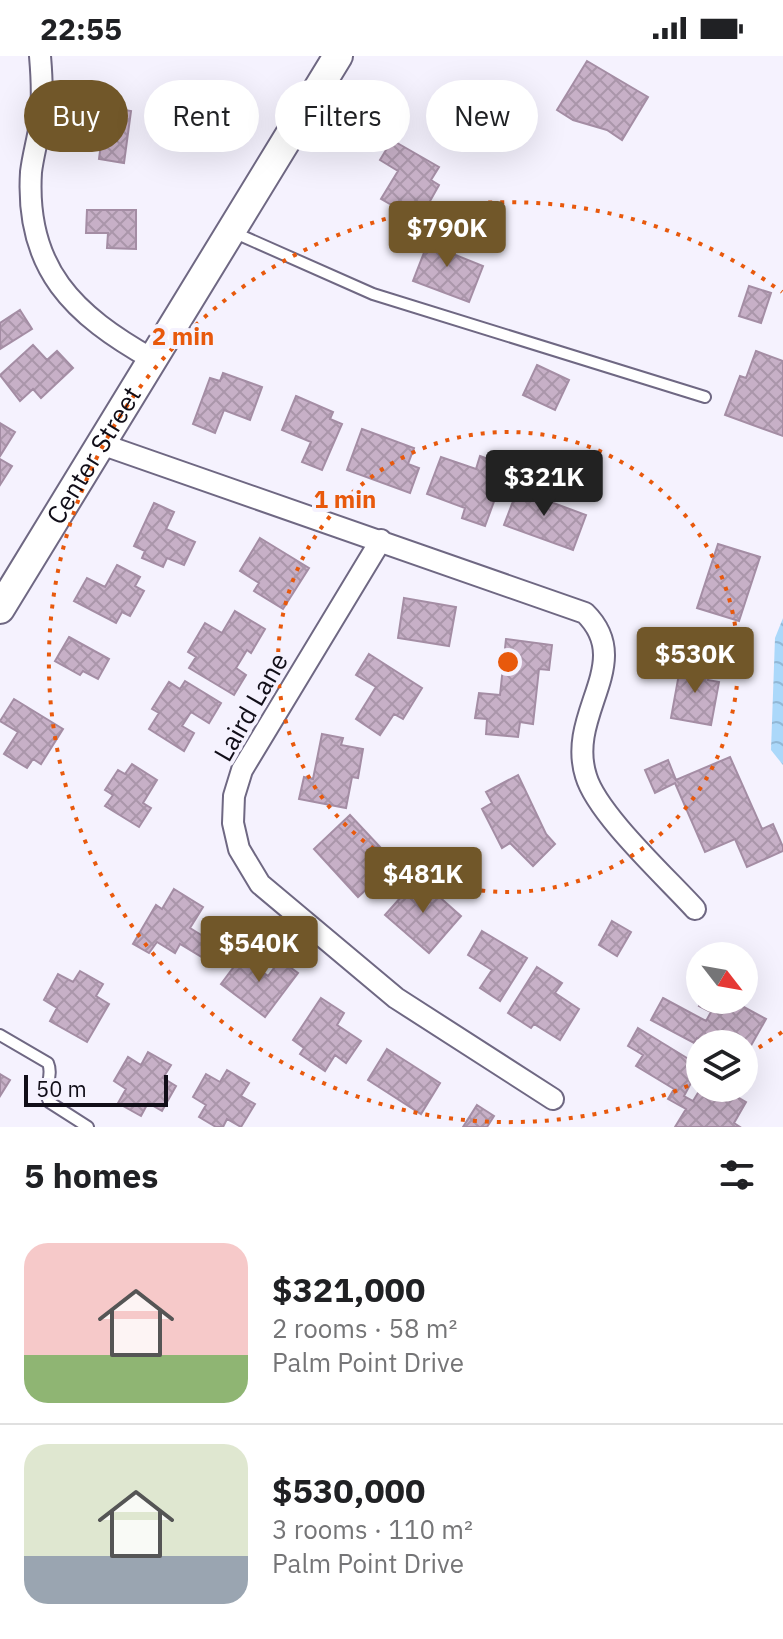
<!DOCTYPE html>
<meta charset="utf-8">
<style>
:root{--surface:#fff;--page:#f6f6f6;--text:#202124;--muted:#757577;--line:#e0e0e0;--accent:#715729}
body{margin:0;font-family:"IBM Plex Sans",sans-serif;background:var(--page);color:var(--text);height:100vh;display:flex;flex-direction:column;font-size:30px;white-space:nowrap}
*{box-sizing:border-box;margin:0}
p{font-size:26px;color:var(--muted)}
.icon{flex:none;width:44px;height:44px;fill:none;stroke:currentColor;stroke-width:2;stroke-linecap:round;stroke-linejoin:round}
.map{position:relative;height:1071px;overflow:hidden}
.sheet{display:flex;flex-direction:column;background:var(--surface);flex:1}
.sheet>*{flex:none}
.top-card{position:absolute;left:24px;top:24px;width:736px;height:72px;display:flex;gap:16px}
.needle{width:52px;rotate:121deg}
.fabs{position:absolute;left:686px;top:886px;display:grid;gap:16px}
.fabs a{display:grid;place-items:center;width:72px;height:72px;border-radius:50%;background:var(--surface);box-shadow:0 8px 32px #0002;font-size:40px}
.scale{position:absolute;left:24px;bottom:20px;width:144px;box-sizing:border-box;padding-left:8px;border:4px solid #110e18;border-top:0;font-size:22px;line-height:28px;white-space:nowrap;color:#110e18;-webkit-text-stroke:6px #f5f2fe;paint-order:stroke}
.price{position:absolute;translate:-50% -68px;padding:0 18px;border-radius:8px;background:var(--accent);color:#fff;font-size:26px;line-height:52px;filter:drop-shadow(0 2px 4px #0008)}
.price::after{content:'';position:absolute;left:50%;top:48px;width:24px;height:18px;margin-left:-12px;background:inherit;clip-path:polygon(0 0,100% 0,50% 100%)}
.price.current{background:#222;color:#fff}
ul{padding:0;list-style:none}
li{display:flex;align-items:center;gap:24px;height:200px;padding:0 24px}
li+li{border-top:2px solid var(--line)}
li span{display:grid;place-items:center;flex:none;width:224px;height:160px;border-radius:24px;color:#555}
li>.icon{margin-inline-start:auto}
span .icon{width:96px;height:96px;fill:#fffc;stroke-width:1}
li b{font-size:34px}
h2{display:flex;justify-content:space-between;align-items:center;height:96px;padding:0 24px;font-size:34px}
.tag{padding:0 28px;border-radius:36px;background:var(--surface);box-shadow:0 8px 32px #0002;font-size:28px;line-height:72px}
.tag.current{background:var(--accent);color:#fff}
.status{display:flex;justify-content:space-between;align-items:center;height:56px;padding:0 40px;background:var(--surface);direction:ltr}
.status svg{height:22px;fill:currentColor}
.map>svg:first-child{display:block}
</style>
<div class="status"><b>22:55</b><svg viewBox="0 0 49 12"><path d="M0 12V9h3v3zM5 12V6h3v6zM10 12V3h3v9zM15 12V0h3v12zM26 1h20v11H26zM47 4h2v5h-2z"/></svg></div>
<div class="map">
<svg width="783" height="1071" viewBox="0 0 783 1071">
<defs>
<pattern id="water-waves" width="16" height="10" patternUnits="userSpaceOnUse" patternTransform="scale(2)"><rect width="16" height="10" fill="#abd8fa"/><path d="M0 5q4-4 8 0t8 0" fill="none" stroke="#92b8d6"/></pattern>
<pattern id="building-cross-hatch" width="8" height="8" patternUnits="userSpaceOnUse" patternTransform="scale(2)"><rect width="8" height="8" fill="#c7b0c7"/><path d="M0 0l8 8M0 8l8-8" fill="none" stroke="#aa96aa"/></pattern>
</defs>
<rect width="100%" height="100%" fill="#f5f2fe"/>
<path fill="url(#water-waves)" d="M 783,562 L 783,709 L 771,694 L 775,582 Z"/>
<path fill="url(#building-cross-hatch)" stroke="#a48da4" stroke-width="2" d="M 587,5 L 648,41 L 622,84 L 607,74 L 573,64 L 557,54 Z
M 228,47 L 228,90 L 183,91 L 183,77 L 174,77 L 173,49 Z
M 106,51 L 131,55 L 124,107 L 99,103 Z
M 392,84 L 439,111 L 431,124 L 439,129 L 425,154 L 415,149 L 409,159 L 381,143 L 398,115 L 380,104 Z
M 87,154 L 136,154 L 136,193 L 107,192 L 108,177 L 86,177 Z
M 432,176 L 458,186 L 453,198 L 483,210 L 469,246 L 413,225 Z
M 749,230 L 771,237 L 761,267 L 739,260 Z
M 20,254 L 32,273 L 0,293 L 0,267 Z
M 33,289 L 47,304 L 57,295 L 73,312 L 41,342 L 33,333 L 20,345 L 0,319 Z
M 756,295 L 783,305 L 783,380 L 725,359 L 740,320 L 746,322 Z
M 537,309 L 569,324 L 555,354 L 523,339 Z
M 223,317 L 262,331 L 250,364 L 224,354 L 215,377 L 193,368 L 210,322 L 220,325 Z
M 296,340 L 333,356 L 330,363 L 342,368 L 322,414 L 302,406 L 311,386 L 282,374 Z
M 0,367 L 15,376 L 0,400 Z
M 362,373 L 414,392 L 408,408 L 419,412 L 410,437 L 347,414 Z
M 480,400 L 507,410 L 485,470 L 462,462 L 465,452 L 427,438 L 441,401 L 476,413 Z
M 0,403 L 12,410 L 0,429 Z
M 520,427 L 540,434 L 537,441 L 586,459 L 573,494 L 504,469 Z
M 154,447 L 174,456 L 166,473 L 195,486 L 184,509 L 167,502 L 163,511 L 142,502 L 145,495 L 134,490 Z
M 260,482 L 309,512 L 283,553 L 254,535 L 259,527 L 240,515 Z
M 718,488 L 760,501 L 739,565 L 697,552 Z
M 117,509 L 140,521 L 135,530 L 144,535 L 130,560 L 122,556 L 116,567 L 74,545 L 87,522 L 105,531 Z
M 404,542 L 456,551 L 449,590 L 398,582 Z
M 235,555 L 265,573 L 251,597 L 247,594 L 236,612 L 246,619 L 234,639 L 189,612 L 196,601 L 188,596 L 205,567 L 222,577 Z
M 69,581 L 109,603 L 98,623 L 83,615 L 80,619 L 55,605 Z
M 506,583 L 552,589 L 549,614 L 539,613 L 533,668 L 520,666 L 518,681 L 486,678 L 487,663 L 475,662 L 479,637 L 500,639 Z
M 369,598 L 422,632 L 403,663 L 394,658 L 380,679 L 356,663 L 376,631 L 356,619 Z
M 681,607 L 709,613 L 708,624 L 719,626 L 711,669 L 671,662 Z
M 185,625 L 221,647 L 209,667 L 191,656 L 182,670 L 194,677 L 184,695 L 149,673 L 159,657 L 152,653 L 169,626 L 180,633 Z
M 14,643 L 63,673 L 41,708 L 33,703 L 27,712 L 4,698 L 18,676 L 0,665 Z
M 322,678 L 343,682 L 341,689 L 363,693 L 358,722 L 352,721 L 346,752 L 299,743 L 304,721 L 313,723 Z
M 730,701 L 762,773 L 773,768 L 783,791 L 783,795 L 747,811 L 735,783 L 705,796 L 675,727 L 655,737 L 645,714 L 668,704 L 676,724 Z
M 132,708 L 157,724 L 143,747 L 151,752 L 139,771 L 105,750 L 113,739 L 105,734 L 118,714 L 125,718 Z
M 518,719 L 546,778 L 555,788 L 533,810 L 510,787 L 502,792 L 482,753 L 492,747 L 486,736 Z
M 350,759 L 395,807 L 358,841 L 314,793 Z
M 418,822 L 461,860 L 429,897 L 385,859 Z
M 174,833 L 203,851 L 190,872 L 219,890 L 210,906 L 180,888 L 175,897 L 157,886 L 149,897 L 133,888 L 156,849 L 162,853 Z
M 612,865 L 631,876 L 617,900 L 599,889 Z
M 482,875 L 527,902 L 500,945 L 480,932 L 492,914 L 468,899 Z
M 242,900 L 268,920 L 280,904 L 298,917 L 265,961 L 221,928 Z
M 537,911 L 562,927 L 555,937 L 579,953 L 560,984 L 534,968 L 531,972 L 508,957 Z
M 80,915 L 103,928 L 96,940 L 109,948 L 87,986 L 50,965 L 57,952 L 44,944 L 58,918 L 73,926 Z
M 321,942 L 344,957 L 337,969 L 361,985 L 346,1007 L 335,999 L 325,1015 L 300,998 L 304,992 L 293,984 Z
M 663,942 L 706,965 L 711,956 L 699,950 L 702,944 L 731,944 L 766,963 L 744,1002 L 744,988 L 707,988 L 697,982 L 694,987 L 651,964 Z
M 638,972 L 700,1010 L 684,1040 L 693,1045 L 701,1032 L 722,1032 L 746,1046 L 734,1067 L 740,1071 L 675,1071 L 686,1053 L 668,1043 L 674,1033 L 636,1010 L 643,999 L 628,990 Z
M 387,993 L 440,1027 L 421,1058 L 368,1024 Z
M 148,996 L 171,1009 L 163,1022 L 176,1030 L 162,1055 L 148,1047 L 141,1060 L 118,1047 L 126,1033 L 114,1025 L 128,1001 L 141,1009 Z
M 227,1014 L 249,1027 L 241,1040 L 255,1048 L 241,1071 L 227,1063 L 223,1071 L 216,1071 L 199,1061 L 206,1049 L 193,1041 L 206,1018 L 220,1026 Z
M 0,1018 L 10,1024 L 0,1040 Z
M 477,1049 L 494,1060 L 487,1071 L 463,1071 Z"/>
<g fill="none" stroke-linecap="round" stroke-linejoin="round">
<g stroke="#6f6883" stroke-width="14">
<path id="lane" d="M 233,176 L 373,238 L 705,341
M 0,979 L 48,1007 C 54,1021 42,1033 49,1046 L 88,1071"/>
</g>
<g stroke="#6f6883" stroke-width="24">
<path id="street" d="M 40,0 C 42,23 43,45 40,67 C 38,83 33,99 31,116 C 25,213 74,259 152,303
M 101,388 L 585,557 C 636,607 566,657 586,720 C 597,758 667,822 695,853
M 381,484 L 242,714 L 234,740 L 233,767 L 239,793 L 260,828 L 396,942 L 553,1043"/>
</g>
<g stroke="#6f6883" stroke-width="32">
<g id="secondary">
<path id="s1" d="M 0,553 L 338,0"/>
</g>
</g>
<use href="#lane" stroke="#fff" stroke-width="10"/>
<use href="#street" stroke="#fff" stroke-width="20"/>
<use href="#secondary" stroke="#fff" stroke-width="28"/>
</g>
<g fill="none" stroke="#e8590c" stroke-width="4" stroke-dasharray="4 8">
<circle cx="508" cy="606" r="230"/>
<path d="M782 976A460 460 0 0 1 745 1000M699 1025A460 460 0 1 1 782 236"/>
</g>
<g text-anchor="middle" stroke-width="8" stroke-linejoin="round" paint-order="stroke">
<g font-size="26" fill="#110e18" stroke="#f5f2fe">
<text dy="9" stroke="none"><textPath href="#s1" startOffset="180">Center Street</textPath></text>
<text transform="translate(251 651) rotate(-60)" y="9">Laird Lane</text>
</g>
</g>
<circle cx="508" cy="606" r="12" fill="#e8590c" stroke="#f5f2fe" stroke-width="4"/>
<g font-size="24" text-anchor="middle" font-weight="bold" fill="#e8590c" stroke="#f5f2fe" stroke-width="8" stroke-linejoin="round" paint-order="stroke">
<text x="183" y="289">2 min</text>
<text x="345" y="452">1 min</text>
</g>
</svg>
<div class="fabs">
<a><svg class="needle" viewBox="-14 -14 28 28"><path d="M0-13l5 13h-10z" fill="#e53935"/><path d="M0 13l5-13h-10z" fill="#757577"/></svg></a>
<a><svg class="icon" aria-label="layers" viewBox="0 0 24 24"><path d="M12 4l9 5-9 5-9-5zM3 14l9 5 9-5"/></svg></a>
</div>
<div class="scale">50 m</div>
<b class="price" style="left:447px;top:213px">$790K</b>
<b class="price current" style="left:544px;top:462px">$321K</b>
<b class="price" style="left:695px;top:639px">$530K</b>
<b class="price" style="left:423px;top:859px">$481K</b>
<b class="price" style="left:259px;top:928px">$540K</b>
<div class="top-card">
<a class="tag current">Buy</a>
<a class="tag">Rent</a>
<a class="tag">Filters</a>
<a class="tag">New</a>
</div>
</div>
<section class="sheet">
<h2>5 homes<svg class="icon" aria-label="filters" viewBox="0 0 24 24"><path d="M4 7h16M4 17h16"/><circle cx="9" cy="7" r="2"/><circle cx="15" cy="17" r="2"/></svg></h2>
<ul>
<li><span style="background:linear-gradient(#f6c9c9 70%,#8fb573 0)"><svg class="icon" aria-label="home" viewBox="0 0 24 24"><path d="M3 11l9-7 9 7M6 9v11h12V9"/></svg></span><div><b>$321,000</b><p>2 rooms · 58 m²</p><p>Palm Point Drive</p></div></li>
<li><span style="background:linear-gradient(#dfe7d0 70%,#9aa5b1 0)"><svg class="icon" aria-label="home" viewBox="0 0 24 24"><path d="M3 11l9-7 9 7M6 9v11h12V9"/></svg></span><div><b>$530,000</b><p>3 rooms · 110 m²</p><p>Palm Point Drive</p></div></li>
</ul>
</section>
